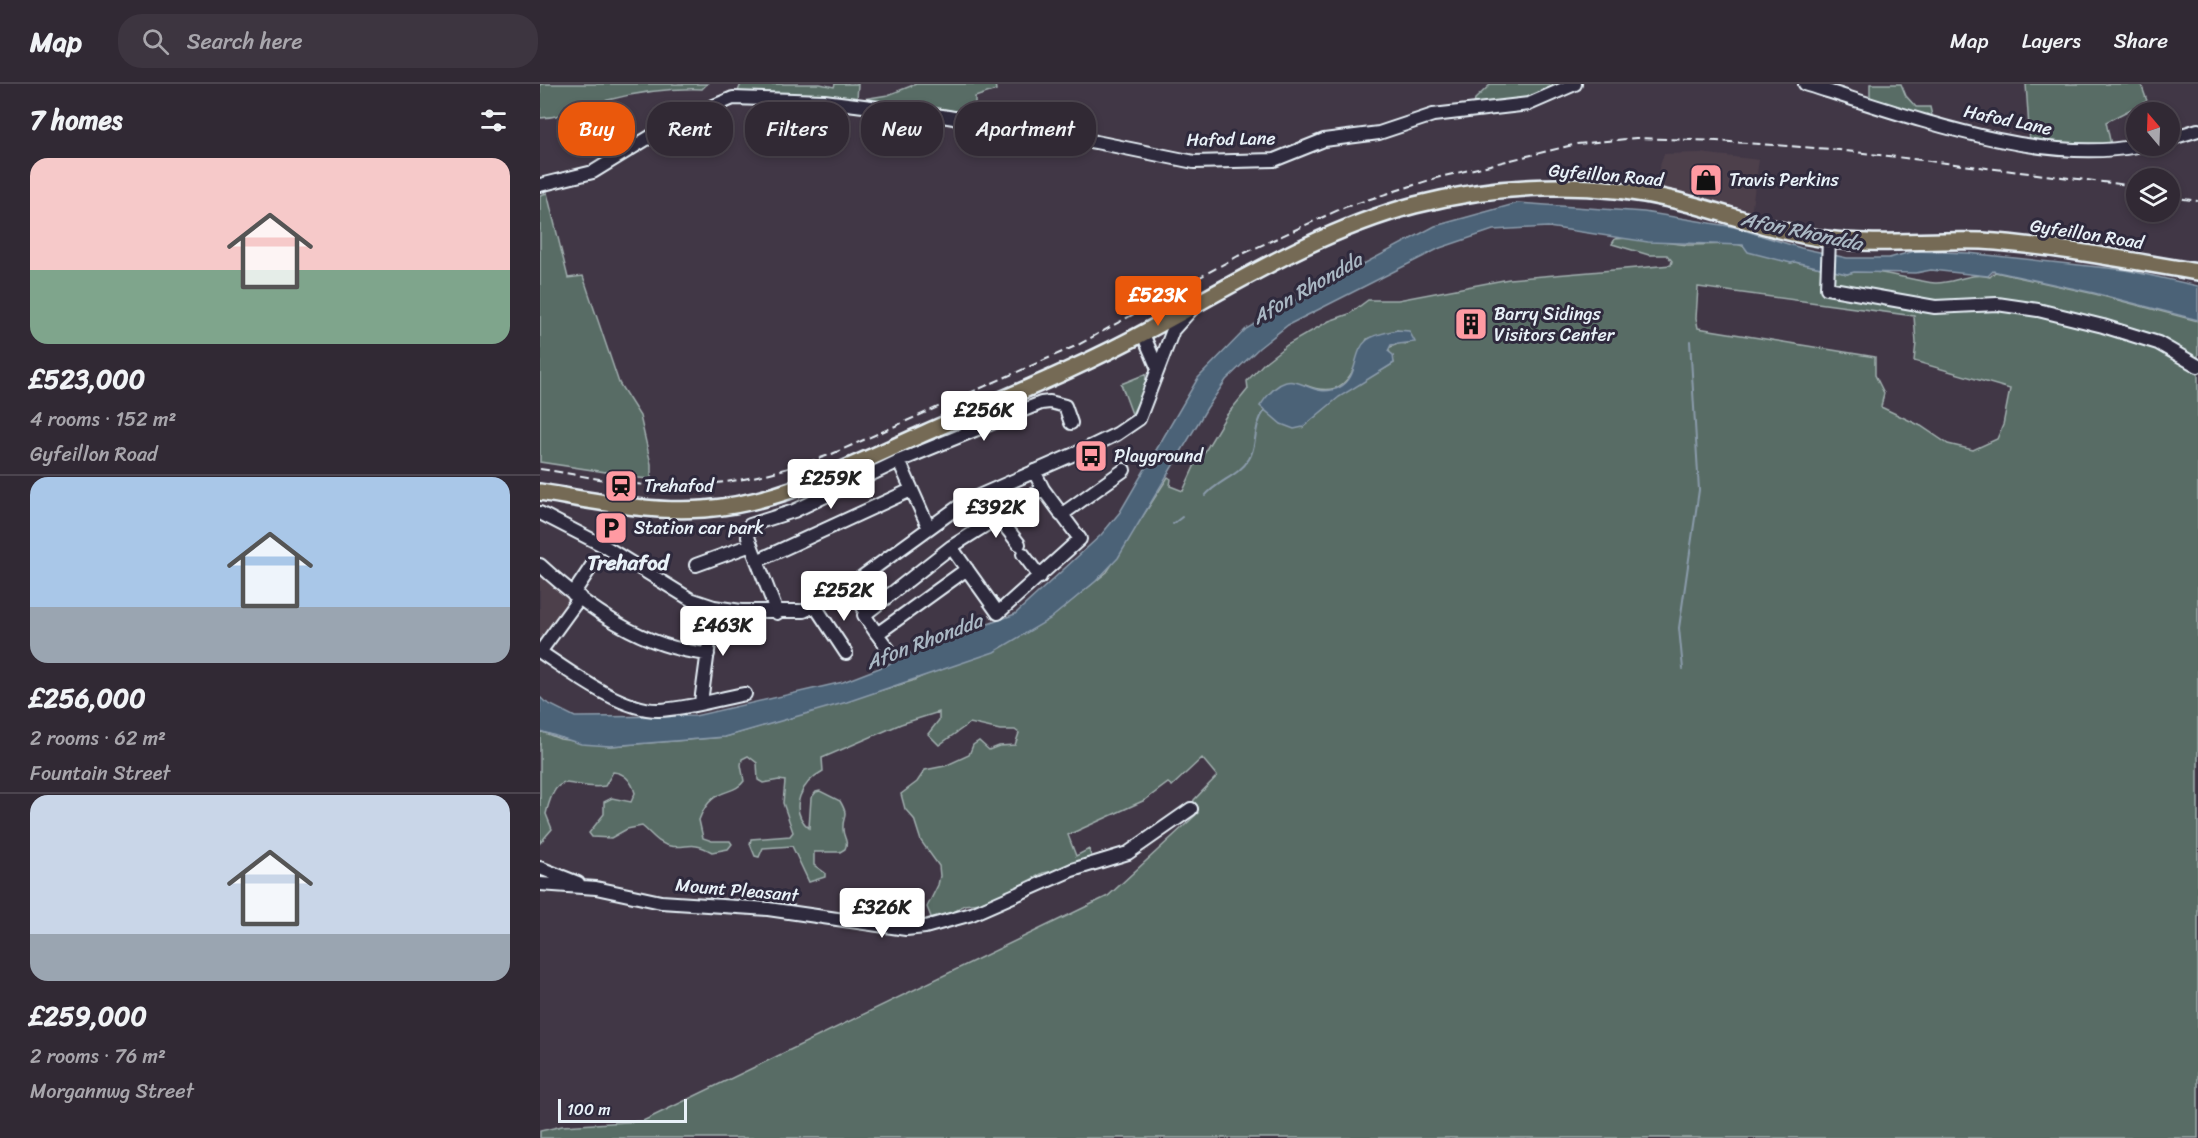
<!DOCTYPE html>
<meta charset="utf-8">
<style>
:root{--surface:#312934;--page:#3d3540;--text:#f1f3f6;--muted:#a8a6ac;--line:#4c454f;--accent:#ea580c}
body{margin:0;font-family:Sriracha,sans-serif;background:var(--page);color:var(--text);height:100vh;display:flex;flex-direction:column;font-size:22px;white-space:nowrap}
*{box-sizing:border-box;margin:0}
p{font-size:20px;color:var(--muted)}
.icon{flex:none;width:33px;height:33px;fill:none;stroke:currentColor;stroke-width:2;stroke-linecap:round;stroke-linejoin:round}
.map{position:relative;flex:1;overflow:hidden}
.side{display:flex;flex-direction:column;background:var(--surface);width:540px}
.side>*{flex:none}
.top-card{position:absolute;left:18px;top:18px;width:570px;height:54px;display:flex;gap:12px}
.needle{width:39px;rotate:341deg}
.fabs{position:absolute;left:1586px;top:18px;display:grid;gap:12px}
.fabs a{display:grid;place-items:center;width:54px;height:54px;border-radius:50%;background:var(--surface);box-shadow:0 3px 9px #0003,0 0 0 2px var(--line);font-size:30px}
.scale{position:absolute;left:18px;bottom:15px;width:129px;box-sizing:border-box;padding-left:6px;border:3px solid #e8f1f8;border-top:0;font-size:16px;line-height:21px;white-space:nowrap;color:#e8f1f8;-webkit-text-stroke:4px #2f2a3d;paint-order:stroke}
.price{position:absolute;translate:-50% -51px;padding:0 14px;border-radius:6px;background:#fff;color:#222;font-size:20px;line-height:39px;filter:drop-shadow(0 2px 3px #0008)}
.price::after{content:'';position:absolute;left:50%;top:36px;width:18px;height:14px;margin-left:-9px;background:inherit;clip-path:polygon(0 0,100% 0,50% 100%)}
.price.on{background:var(--accent);color:#fff}
ul{padding:0;list-style:none}
li{display:grid;align-content:center;gap:12px;height:318px;padding:0 30px}
li+li{border-top:2px solid var(--line)}
li span{display:grid;place-items:center;height:186px;border-radius:18px;color:#555}
li>.icon{margin-inline-start:auto}
span .icon{width:108px;height:108px;fill:#fffc;stroke-width:1}
li b{font-size:26px}
h2{display:flex;justify-content:space-between;align-items:center;height:72px;padding:0 30px;font-size:26px}
.chip{padding:0 21px;border-radius:24px;background:var(--surface);box-shadow:0 3px 9px #0003,0 0 0 2px var(--line);font-size:21px;line-height:54px}
.chip.on{background:var(--accent);color:#fff}
header{display:flex;align-items:center;gap:36px;box-sizing:border-box;height:84px;padding:0 30px;background:var(--surface);border-bottom:2px solid var(--line)}
header strong{font-size:28px}
nav{display:flex;gap:33px;margin-inline-start:auto;font-size:21px}
.search{width:420px;height:54px;background:var(--page);display:flex;align-items:center;gap:15px;box-sizing:border-box;padding:0 21px;border-radius:24px;color:var(--muted);font-size:22px}
main{display:flex;flex:1;min-height:0}
.map>svg:first-child{display:block}
</style>
<header>
<strong>Map</strong>
<div class="search"><svg class="icon" aria-label="search" viewBox="0 0 24 24"><circle cx="10" cy="10" r="6"/><path d="M15 15l6 6"/></svg>Search here</div>
<nav><a>Map</a><a>Layers</a><a>Share</a></nav>
</header>
<main>
<section class="side">
<h2>7 homes<svg class="icon" aria-label="filters" viewBox="0 0 24 24"><path d="M4 7h16M4 17h16"/><circle cx="9" cy="7" r="2"/><circle cx="15" cy="17" r="2"/></svg></h2>
<ul>
<li><span style="background:linear-gradient(#f6c9c9 60%,#7fa58c 0)"><svg class="icon" aria-label="home" viewBox="0 0 24 24"><path d="M3 11l9-7 9 7M6 9v11h12V9"/></svg></span><div><b>£523,000</b><p>4 rooms · 152 m²</p><p>Gyfeillon Road</p></div></li>
<li><span style="background:linear-gradient(#a9c7e8 70%,#9aa5b1 0)"><svg class="icon" aria-label="home" viewBox="0 0 24 24"><path d="M3 11l9-7 9 7M6 9v11h12V9"/></svg></span><div><b>£256,000</b><p>2 rooms · 62 m²</p><p>Fountain Street</p></div></li>
<li><span style="background:linear-gradient(#c9d6e8 75%,#9aa5b1 0)"><svg class="icon" aria-label="home" viewBox="0 0 24 24"><path d="M3 11l9-7 9 7M6 9v11h12V9"/></svg></span><div><b>£259,000</b><p>2 rooms · 76 m²</p><p>Morgannwg Street</p></div></li>
</ul>
</section>
<div class="map">
<svg width="1658" height="1054" viewBox="0 0 1658 1054">
<rect width="100%" height="100%" fill="#413746"/>
<filter id="ink" filterUnits="userSpaceOnUse"><feTurbulence type="fractalNoise" baseFrequency=".0167" numOctaves="2"/><feDisplacementMap in="SourceGraphic" scale="12" xChannelSelector="R" yChannelSelector="G"/><feConvolveMatrix kernelMatrix="1 2 1 2 8 2 1 2 1" color-interpolation-filters="sRGB"/></filter>
<g filter="url(#ink)">
<path fill="#4e404c" d="M 1160,69 L 1219,76 L 1211,129 L 1113,103 L 1124,70 Z
M 0,492 L 32,517 L 0,565 Z"/>
<path fill="#596c65" stroke="#a0aeae" stroke-width="1.5" fill-rule="evenodd" d="M 0,0 L 167,0 L 162,5 C 130,4 99,8 68,16 C 44,22 25,33 0,34 Z
M 201,0 L 280,0 L 294,3 L 295,0 L 318,0 L 317,16 L 348,11 L 376,0 L 455,0 L 456,6 L 435,13 L 435,29 L 335,19 L 196,12 Z
M 951,0 L 1030,0 L 998,14 L 934,24 L 935,15 Z
M 1330,0 L 1361,0 L 1366,12 L 1376,23 L 1390,23 L 1393,36 L 1330,16 Z
M 1486,0 L 1601,0 L 1607,17 L 1566,38 L 1571,61 L 1490,59 Z
M 7,109 L 28,194 L 43,192 L 79,299 L 100,332 L 111,380 L 111,395 L 72,392 L 72,389 L 0,378 L 0,111 Z
M 1088,154 L 1148,161 L 1197,160 L 1251,179 L 1255,178 L 1307,190 C 1330,181 1370,197 1395,199 C 1413,200 1432,187 1450,193 L 1455,188 L 1555,210 L 1658,237 L 1658,1054 L 0,1054 L 0,1047 L 22,1042 L 103,1037 L 568,812 L 658,729 L 651,725 L 654,716 L 677,692 L 662,674 L 632,702 L 628,699 L 605,716 L 528,751 L 536,772 L 549,765 L 553,779 L 508,797 L 509,788 L 503,789 L 450,818 L 424,821 L 403,836 L 393,838 L 387,823 L 398,801 L 400,792 L 399,782 L 381,757 L 374,735 L 365,725 L 361,710 L 377,698 L 385,686 L 405,682 L 429,671 L 433,661 L 439,657 L 449,666 L 459,662 L 475,661 L 479,649 L 475,646 L 460,646 L 430,639 L 399,661 L 388,650 L 399,636 L 399,628 L 361,640 L 282,674 L 283,687 C 262,698 247,725 269,744 L 271,714 L 276,708 L 280,707 L 300,717 C 310,734 302,731 303,745 C 303,754 309,756 305,765 L 300,768 L 274,768 L 274,781 L 285,789 L 285,793 L 269,798 L 252,762 L 223,764 L 219,773 L 215,772 L 210,760 L 211,755 L 250,752 L 253,748 L 243,719 L 245,697 L 239,696 L 223,699 L 218,696 L 217,679 L 208,672 L 202,675 L 201,681 L 204,697 C 193,713 172,701 159,736 L 163,754 L 172,757 L 190,757 L 192,760 L 188,765 L 172,768 C 151,756 148,765 130,762 C 118,760 111,749 102,742 L 87,745 L 71,754 L 52,753 L 49,749 L 64,730 L 64,718 L 72,714 L 91,718 L 95,709 C 92,698 86,689 73,688 L 65,702 C 32,708 18,679 6,730 L 12,745 L 0,759 L 0,647 L 20,655 L 70,662 L 185,653 L 372,597 L 509,535 L 567,488 L 628,393 L 631,395 L 630,402 L 643,407 L 658,374 L 661,374 L 686,332 L 708,305 L 707,297 L 724,279 L 747,261 L 789,237 L 809,230 L 828,216 L 858,216 L 969,195 L 1131,181 L 1132,177 L 1127,171 L 1109,171 L 1072,160 L 1075,155 ZM 1158,203 L 1374,232 L 1376,259 L 1374,277 L 1470,305 L 1463,341 L 1457,355 L 1433,366 L 1408,360 L 1381,342 L 1341,323 L 1344,309 L 1335,291 L 1335,273 L 1158,244 L 1156,234 ZM 857,246 L 867,260 L 860,259 L 848,264 L 854,279 L 799,312 L 763,343 L 765,301 C 807,318 813,286 827,255 Z
M 606,290 L 605,305 L 592,330 L 581,300 Z"/>
<path fill="#4c6277" stroke="#8a9bab" stroke-width="1.5" d="M 978,119 L 1104,128 L 1194,143 L 1261,164 L 1307,174 L 1349,174 L 1375,167 L 1428,169 L 1586,186 L 1658,202 L 1658,236 L 1554,209 L 1453,187 L 1448,192 L 1391,186 L 1376,189 L 1314,188 L 1307,190 L 1255,178 L 1251,179 L 1208,168 L 1203,161 L 1108,158 L 1008,143 L 953,146 L 900,164 L 748,241 L 719,264 L 686,296 L 667,324 L 578,474 L 556,497 L 510,535 L 454,568 L 307,618 L 185,653 L 70,662 L 41,660 L 0,647 L 0,613 L 5,618 L 35,633 L 155,632 L 303,598 L 347,581 L 365,571 L 475,530 L 561,451 L 580,428 L 658,294 L 706,245 L 748,220 L 895,142 Z
M 857,246 L 869,247 L 875,258 L 851,261 L 848,267 L 853,271 L 854,279 L 799,313 L 763,343 L 754,345 L 741,340 L 720,322 C 754,270 765,320 800,303 C 819,293 812,268 827,256 C 834,250 848,248 857,246 Z"/>
<g fill="none" stroke-linecap="round" stroke-linejoin="round">
<path stroke="#8a9bab" stroke-width="2" d="M 665,412 C 677,397 699,392 709,375 C 718,361 712,344 725,326
M 633,440 L 642,433
M 1143,585 L 1139,544 L 1159,406 L 1150,257"/>
<g stroke="#e8f1f8" stroke-width="16">
<path id="minor" d="M 1265,0 C 1361,29 1497,82 1597,62
M 1629,55 L 1658,46
M 0,101 L 53,88 L 131,40 L 193,14 L 284,17 L 402,32 L 556,58 L 654,78 L 734,76 L 784,56 L 839,49 L 893,31 L 989,20 L 1035,0
M 1289,156 L 1287,204 L 1395,223 L 1457,220 L 1498,226 L 1563,242 L 1618,259 L 1658,282
M 603,250 L 618,285
M 359,377 L 388,442
M 0,429 L 64,462 L 150,515 L 174,523 L 201,527 L 264,527 L 308,503 L 425,418 L 548,364 L 577,350 L 599,335 L 633,246 L 651,226
M 521,431 L 584,386
M 457,432 L 479,460
M 411,463 L 458,529 L 540,455 L 503,405 L 494,387
M 483,470 L 500,493
M 217,477 L 371,406
M 0,481 C 47,524 103,564 168,570
M 156,481 L 211,461
M 427,485 L 337,550 L 324,531 L 411,463 L 503,405
M 308,503 L 327,528
M 33,510 L 55,477
M 40,513 L 0,568 C 31,588 81,627 119,626 C 147,625 177,615 205,610
M 275,522 L 306,569
M 237,529 L 208,453 L 210,441 L 254,427 L 359,377 L 501,319 L 510,318 L 525,322 L 531,339
M 337,550 L 349,566
M 161,618 L 174,523
M 0,784 L 38,799
M 0,800 L 56,804 L 121,818 L 228,825 L 366,845 L 385,843 L 432,830 L 532,786 L 588,769 L 651,725"/>
</g>
<g stroke="#e8f1f8" stroke-width="20">
<path id="major" d="M 0,408 C 54,417 109,429 164,425 C 243,419 314,380 385,349 C 459,316 536,286 607,247 C 693,201 779,146 875,121 C 958,100 1050,96 1134,116 C 1185,128 1233,148 1286,155 C 1337,162 1390,155 1442,157 C 1515,162 1586,176 1658,188"/>
</g>
<use href="#minor" stroke="#2f2a3d" stroke-width="12"/>
<use href="#major" stroke="#746b55" stroke-width="15"/>
<path stroke="#e8f1f8" stroke-width="2" stroke-dasharray="9 4.5" stroke-linecap="butt" d="M 1629,113 L 1658,117
M 0,385 C 36,390 72,399 108,401 C 173,406 232,391 292,370 L 538,261 L 698,172 L 805,123 L 896,94 L 1037,60 L 1096,54 L 1177,57 L 1290,65 L 1596,102"/>
</g>
</g>
<defs>
<g id="shop-square" transform="scale(1.725)"><rect x="-9" y="-9" width="18" height="18" rx="4" fill="#ff9aa2" stroke="#2f2a3d"/><path d="M-5-2.5h2.3a2.7 3.5 0 0 1 5.4 0H5L5.5 6h-11ZM-1.5-2.5h3a1.5 2.3 0 0 0-3 0Z" fill="#111"/></g>
<g id="building-square" transform="scale(1.725)"><rect x="-9" y="-9" width="18" height="18" rx="4" fill="#ff9aa2" stroke="#2f2a3d"/><path d="M-4-6H4V6H1V3H-1V6H-4ZM-2.5-4.3h1.7v1.8h-1.7ZM.8-4.3h1.7v1.8H.8ZM-2.5-1h1.7V.8h-1.7ZM.8-1h1.7V.8H.8Z" fill="#111"/></g>
<g id="bus-square" transform="scale(1.725)"><rect x="-9" y="-9" width="18" height="18" rx="4" fill="#ff9aa2" stroke="#2f2a3d"/><path d="M-5-6H5V4H4V6H2V4H-2V6H-4V4H-5ZM-3.5-4V0h7V-4ZM-3.5 1.2v1.5H-2V1.2ZM2 1.2v1.5H3.5V1.2Z" fill="#111"/></g>
<g id="station-square" transform="scale(1.725)"><rect x="-9" y="-9" width="18" height="18" rx="4" fill="#ff9aa2" stroke="#2f2a3d"/><path d="M-3-6H3Q5-6 5-4V2Q5 4 3 4L4.5 6H3L1.5 4h-3L-3 6H-4.5L-3 4Q-5 4-5 2V-4Q-5-6-3-6ZM-3.5-4v3h7v-3ZM-3.5 1v1.5H-2V1ZM2 1v1.5H3.5V1Z" fill="#111"/></g>
<g id="parking-square" transform="scale(1.725)"><rect x="-9" y="-9" width="18" height="18" rx="4" fill="#ff9aa2" stroke="#2f2a3d"/><path d="M-3.5-5.5H1a3.5 3.5 0 0 1 0 7H-1V5.5H-3.5ZM-1-3.4V-.6H.8a1.4 1.4 0 0 0 0-2.8Z" fill="#111"/></g>
</defs>
<g fill-rule="evenodd">
<use href="#shop-square" x="1166" y="96"/>
<use href="#building-square" x="931" y="240"/>
<use href="#bus-square" x="551" y="372"/>
<use href="#station-square" x="81" y="402"/>
<use href="#parking-square" x="71" y="444"/>
</g>
<g text-anchor="middle" stroke-width="6" stroke-linejoin="round" paint-order="stroke">
<g font-size="18" fill="#e8f1f8" stroke="#2f2a3d">
<text transform="translate(1468 36) rotate(12)" y="6">Hafod Lane</text>
<text transform="translate(691 55) rotate(-1)" y="6">Hafod Lane</text>
<text transform="translate(1066 91) rotate(5)" y="6">Gyfeillon Road</text>
<text transform="translate(1547 150) rotate(9)" y="6">Gyfeillon Road</text>
<text transform="translate(197 806) rotate(5)" y="6">Mount Pleasant</text>
</g>
<g font-size="18" fill="#e8f1f8" stroke="#2f2a3d" text-anchor="start">
<text x="1189" y="102">Travis Perkins</text>
<text x="954" y="236">Barry Sidings<tspan x="954" dy="21">Visitors Center</tspan></text>
<text x="574" y="378">Playground</text>
<text x="104" y="408">Trehafod</text>
<text x="94" y="450">Station car park</text>
</g>
<g font-size="20" font-style="italic" fill="#aab8c4" stroke="#2f2a3d">
<text transform="translate(1262 147) rotate(12)" y="7">Afon Rhondda</text>
<text transform="translate(767 204) rotate(-30)" y="7">Afon Rhondda</text>
<text transform="translate(384 557) rotate(-21)" y="7">Afon Rhondda</text>
</g>
<g font-size="21" font-weight="bold" fill="#e8f1f8" stroke="#2f2a3d">
<text x="88" y="486">Trehafod</text>
</g>
</g>
</svg>
<div class="fabs">
<a><svg class="needle" viewBox="-14 -14 28 28"><path d="M0-13l5 13h-10z" fill="#e53935"/><path d="M0 13l5-13h-10z" fill="#a8a6ac"/></svg></a>
<a><svg class="icon" aria-label="layers" viewBox="0 0 24 24"><path d="M12 4l9 5-9 5-9-5zM3 14l9 5 9-5"/></svg></a>
</div>
<div class="scale">100 m</div>
<b class="price on" style="left:618px;top:243px">£523K</b>
<b class="price" style="left:444px;top:358px">£256K</b>
<b class="price" style="left:291px;top:426px">£259K</b>
<b class="price" style="left:456px;top:455px">£392K</b>
<b class="price" style="left:304px;top:538px">£252K</b>
<b class="price" style="left:183px;top:573px">£463K</b>
<b class="price" style="left:342px;top:855px">£326K</b>
<div class="top-card">
<a class="chip on">Buy</a>
<a class="chip">Rent</a>
<a class="chip">Filters</a>
<a class="chip">New</a>
<a class="chip">Apartment</a>
</div>
</div>
</main>
